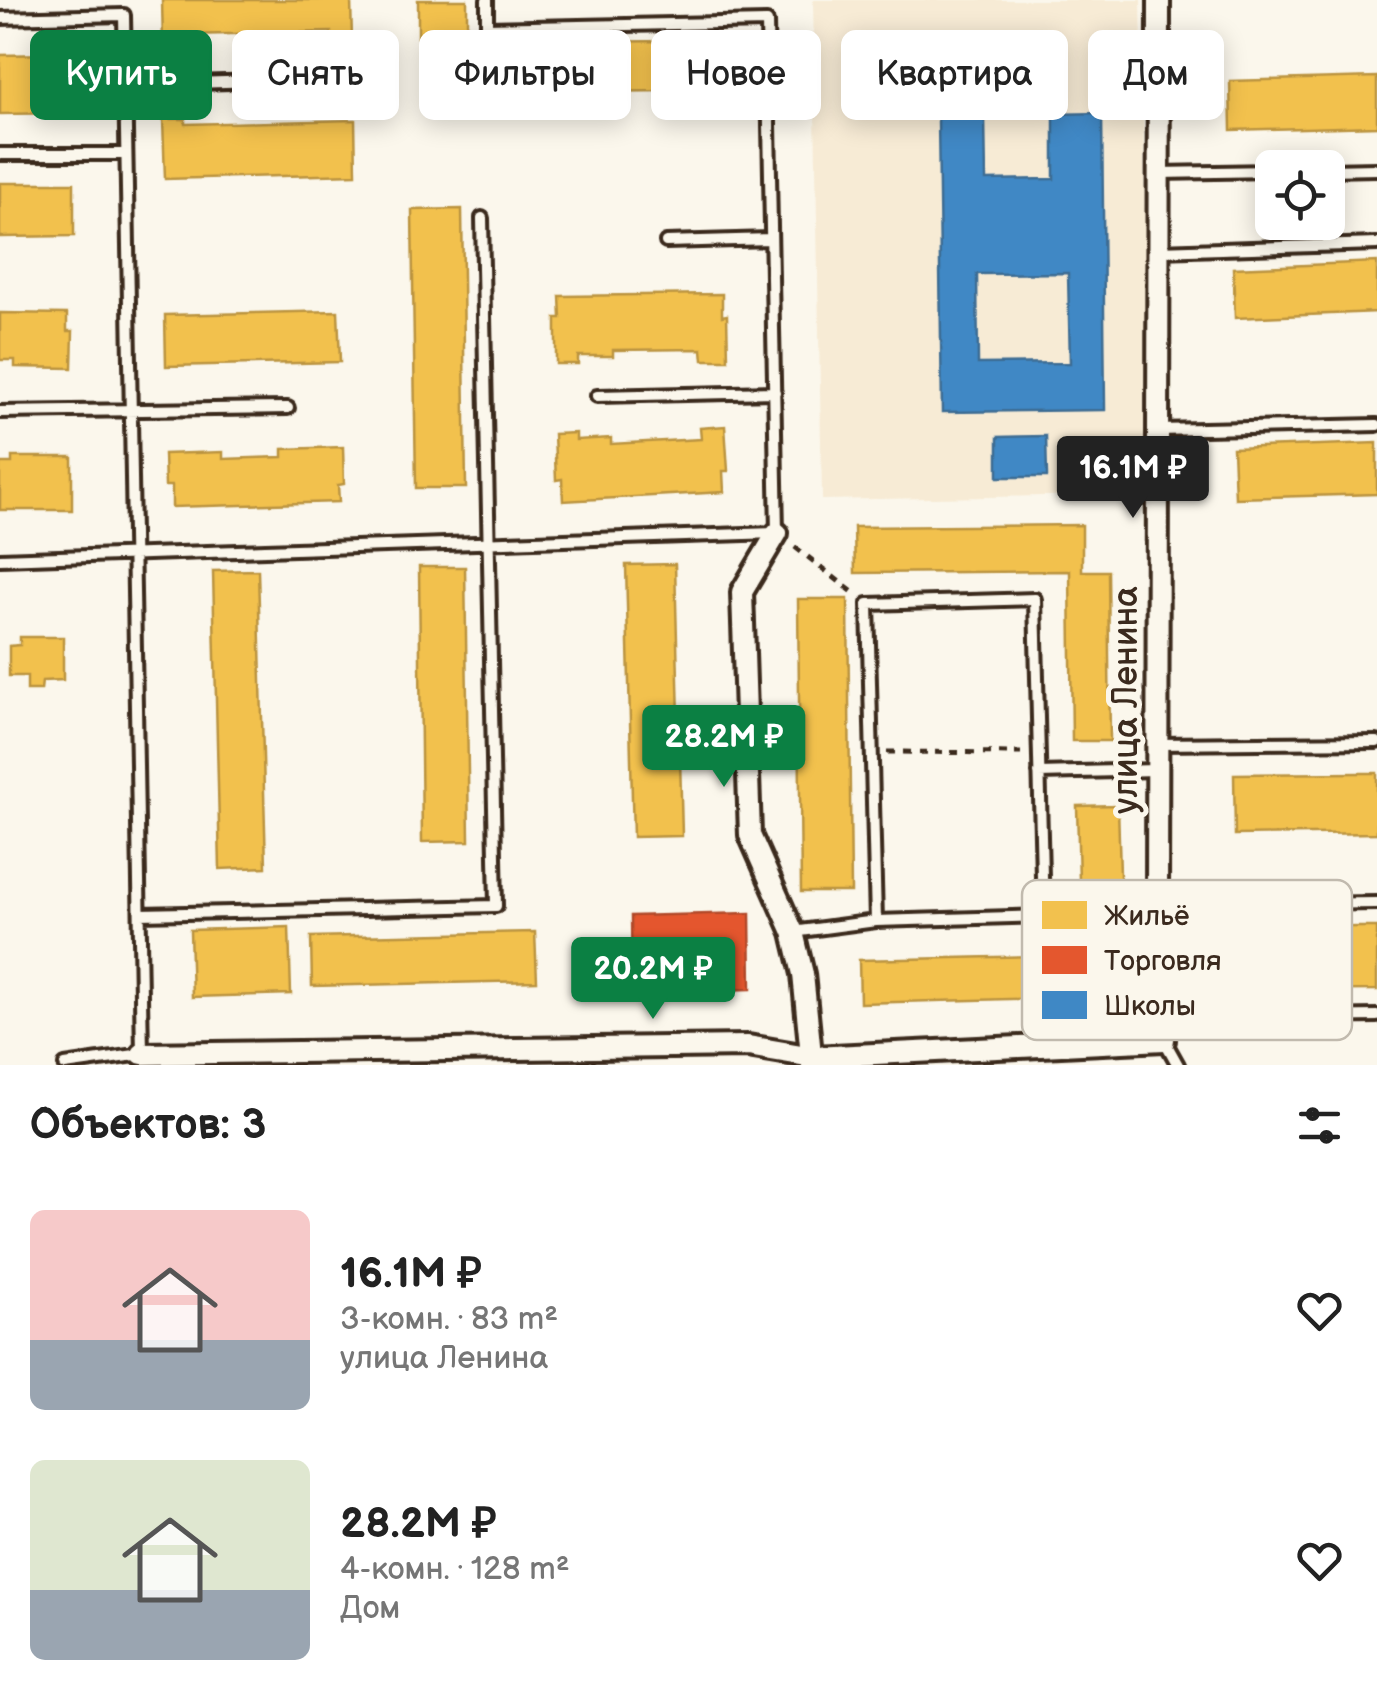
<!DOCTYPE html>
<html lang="ru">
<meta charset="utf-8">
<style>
:root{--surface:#fff;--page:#f2f2f2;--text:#222;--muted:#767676;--accent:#0b8043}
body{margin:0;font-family:"Balsamiq Sans",sans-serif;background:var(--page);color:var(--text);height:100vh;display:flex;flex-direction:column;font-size:38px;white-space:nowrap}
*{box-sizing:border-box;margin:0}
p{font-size:32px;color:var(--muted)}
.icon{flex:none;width:55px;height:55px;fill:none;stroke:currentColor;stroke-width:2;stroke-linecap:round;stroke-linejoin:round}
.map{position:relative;height:1065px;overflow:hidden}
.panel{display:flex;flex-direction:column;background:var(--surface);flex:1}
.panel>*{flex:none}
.top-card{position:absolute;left:30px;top:30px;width:1318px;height:90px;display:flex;gap:20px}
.fabs{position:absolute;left:1255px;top:150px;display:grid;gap:20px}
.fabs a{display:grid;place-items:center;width:90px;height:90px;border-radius:15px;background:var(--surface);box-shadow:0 5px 25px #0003;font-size:50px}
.price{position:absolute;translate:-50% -85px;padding:0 22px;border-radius:10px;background:var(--accent);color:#fff;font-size:32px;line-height:65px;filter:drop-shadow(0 2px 5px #0008)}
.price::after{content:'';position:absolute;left:50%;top:60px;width:30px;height:22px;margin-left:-15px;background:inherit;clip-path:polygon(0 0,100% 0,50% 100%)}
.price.on{background:#222;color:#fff}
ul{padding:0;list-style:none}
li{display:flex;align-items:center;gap:30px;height:250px;padding:0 30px}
li span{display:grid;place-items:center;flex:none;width:280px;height:200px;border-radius:15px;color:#555}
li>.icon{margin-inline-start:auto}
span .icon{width:120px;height:120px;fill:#fffc;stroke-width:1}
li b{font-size:42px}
h2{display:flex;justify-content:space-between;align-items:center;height:120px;padding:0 30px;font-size:42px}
.pill{padding:0 35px;border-radius:15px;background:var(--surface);box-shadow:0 5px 25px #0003;font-size:35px;line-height:90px}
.pill.on{background:var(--accent);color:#fff}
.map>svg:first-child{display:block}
</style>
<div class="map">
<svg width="1377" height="1065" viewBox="0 0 1377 1065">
<rect width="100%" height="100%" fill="#fbf7ec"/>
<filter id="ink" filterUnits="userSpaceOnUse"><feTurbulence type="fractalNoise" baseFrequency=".01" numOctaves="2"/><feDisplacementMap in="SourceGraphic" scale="20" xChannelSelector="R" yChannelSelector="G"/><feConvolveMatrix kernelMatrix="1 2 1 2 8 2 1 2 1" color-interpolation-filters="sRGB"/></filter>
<g filter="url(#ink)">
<path fill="#f7ebd5" d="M 813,0 L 1141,0 L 1150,494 L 822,500 Z"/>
<path fill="#f2c14e" stroke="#bb9440" stroke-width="2.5" d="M 162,0 L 351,0 L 352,41 L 331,41 L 331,32 L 183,35 L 183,44 L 163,44 Z
M 418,0 L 467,0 L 467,37 L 418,38 Z
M 667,41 L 667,91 L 486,93 L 486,43 Z
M 54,54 L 54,66 L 71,65 L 73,113 L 0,114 L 0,55 Z
M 1377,77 L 1377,126 L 1231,130 L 1230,81 Z
M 163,119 L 185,119 L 185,124 L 355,120 L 356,174 L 165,179 Z
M 0,183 L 74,183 L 74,236 L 0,237 Z
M 462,209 L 466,488 L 416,488 L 412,210 Z
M 1377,262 L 1377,312 L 1235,318 L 1233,268 Z
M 722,294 L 722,316 L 727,315 L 728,360 L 703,360 L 702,349 L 613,350 L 613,356 L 578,356 L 578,364 L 556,364 L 556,318 L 561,318 L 560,296 Z
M 338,311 L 340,362 L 166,366 L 165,315 Z
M 0,313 L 67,314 L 67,331 L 73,331 L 72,368 L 15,367 L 15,360 L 0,360 Z
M 725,426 L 728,471 L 723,471 L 724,492 L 563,501 L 562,479 L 556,480 L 554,434 L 576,433 L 576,440 L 611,438 L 611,444 L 701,439 L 700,428 Z
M 1377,443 L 1377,494 L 1235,498 L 1233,448 Z
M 343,447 L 344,484 L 338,485 L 339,502 L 172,507 L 172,486 L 165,486 L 164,454 L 223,452 L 223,459 L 283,457 L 283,449 Z
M 12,457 L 72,457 L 72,510 L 0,510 L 0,463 L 12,463 Z
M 1082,525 L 1082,571 L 1108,571 L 1110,741 L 1072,741 L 1070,571 L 855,573 L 854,527 Z
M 675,564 L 682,836 L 633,837 L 626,565 Z
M 419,567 L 465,567 L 469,841 L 422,842 Z
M 258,570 L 266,867 L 220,869 L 213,571 Z
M 798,599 L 848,599 L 851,892 L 801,892 Z
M 20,637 L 63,637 L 63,680 L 42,681 L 41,690 L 27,690 L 27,676 L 9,676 L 9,646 L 20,645 Z
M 1363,773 L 1377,773 L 1377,833 L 1235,835 L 1234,774 Z
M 1118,805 L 1124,1017 L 1091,1018 L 1090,997 L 860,1003 L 859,960 L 1081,955 L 1077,806 Z
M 289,927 L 291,994 L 192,997 L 190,930 Z
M 1364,927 L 1377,927 L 1377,990 L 1237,991 L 1236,928 Z
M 535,932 L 537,981 L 312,986 L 311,937 Z"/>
<path fill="#e4572e" stroke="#b14a29" stroke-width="2.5" d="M 750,913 L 751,989 L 632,992 L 631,916 Z"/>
<path fill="#3f88c5" stroke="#3e6c93" stroke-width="2.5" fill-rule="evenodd" d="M 1102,113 L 1105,410 L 942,412 L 938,117 L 985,116 L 986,180 L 1054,179 L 1054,114 ZM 1068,273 L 1070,363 L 978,364 L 977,274 Z
M 1046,436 L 1047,477 L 998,477 L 998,437 Z"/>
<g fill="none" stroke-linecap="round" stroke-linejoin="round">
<g stroke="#3b2a1e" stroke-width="18">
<path id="service" d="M 0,18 L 124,15 L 142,1054 L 65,1065
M 125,85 L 297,80
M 0,154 L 126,154
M 1328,170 L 1377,169
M 1159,173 L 1272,171
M 666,242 L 771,239
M 1159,251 L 1377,244
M 597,396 L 775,392
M 0,412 L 288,408
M 1158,430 L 1377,425
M 0,559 L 777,533 L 767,22 L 487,28 L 487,0
M 1157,744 L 1377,742
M 1039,773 L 1156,770
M 1157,906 L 1377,903
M 140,914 L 496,906 L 482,218
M 793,932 L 876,921 L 1043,916 L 1035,599 L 868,604 L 876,921
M 1163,1019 L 1377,1016
M 1164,1040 L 1178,1065"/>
</g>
<g stroke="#3b2a1e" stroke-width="28">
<path id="minor" d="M 777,533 L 742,592 L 750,835 L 793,932 L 803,974 L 812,1065
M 142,1054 L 748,1046 L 813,1057 L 1164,1040 L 1157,906 L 1159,0"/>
</g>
<path stroke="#3b2a1e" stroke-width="5" stroke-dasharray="8 8" stroke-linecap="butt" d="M 795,547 L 854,593
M 887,752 L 1021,753"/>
<use href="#service" stroke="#fbf7ec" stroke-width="10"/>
<use href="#minor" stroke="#fbf7ec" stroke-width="20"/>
</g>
</g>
<g text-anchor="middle" stroke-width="10" stroke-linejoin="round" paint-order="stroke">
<g font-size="35" fill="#3b2a1e" stroke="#fbf7ec">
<text transform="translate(1125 700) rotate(-90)" y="12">улица Ленина</text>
</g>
</g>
<rect x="1022" y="880" width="330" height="160" rx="15" fill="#fbf7ec" stroke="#c1baae" stroke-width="2.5"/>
<rect x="1042" y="901" width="45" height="28" fill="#f2c14e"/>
<rect x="1042" y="946" width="45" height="28" fill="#e4572e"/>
<rect x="1042" y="991" width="45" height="28" fill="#3f88c5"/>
<g font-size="28" fill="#3b2a1e">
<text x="1104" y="925">Жильё</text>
<text x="1104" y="970">Торговля</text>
<text x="1104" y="1015">Школы</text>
</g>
</svg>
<div class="fabs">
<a><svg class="icon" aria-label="locate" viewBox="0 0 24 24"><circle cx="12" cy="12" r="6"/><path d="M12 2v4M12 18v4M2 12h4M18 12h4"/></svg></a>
</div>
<b class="price on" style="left:1133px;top:521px">16.1M ₽</b>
<b class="price" style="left:724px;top:790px">28.2M ₽</b>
<b class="price" style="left:653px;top:1022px">20.2M ₽</b>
<div class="top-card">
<a class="pill on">Купить</a>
<a class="pill">Снять</a>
<a class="pill">Фильтры</a>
<a class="pill">Новое</a>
<a class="pill">Квартира</a>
<a class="pill">Дом</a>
</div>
</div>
<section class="panel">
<h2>Объектов: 3<svg class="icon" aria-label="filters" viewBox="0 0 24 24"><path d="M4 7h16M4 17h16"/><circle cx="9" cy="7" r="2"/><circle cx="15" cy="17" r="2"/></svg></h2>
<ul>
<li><span style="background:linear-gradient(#f6c9c9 65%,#9aa5b1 0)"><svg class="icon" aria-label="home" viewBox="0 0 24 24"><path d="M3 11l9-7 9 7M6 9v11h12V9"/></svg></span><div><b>16.1M ₽</b><p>3-комн. · 83 m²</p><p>улица Ленина</p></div><svg class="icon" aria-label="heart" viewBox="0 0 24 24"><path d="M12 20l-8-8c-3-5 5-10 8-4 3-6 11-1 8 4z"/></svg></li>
<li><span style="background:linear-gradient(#dfe7d0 65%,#9aa5b1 0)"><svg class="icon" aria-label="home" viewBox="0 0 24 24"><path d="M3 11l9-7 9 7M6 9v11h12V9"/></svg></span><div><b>28.2M ₽</b><p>4-комн. · 128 m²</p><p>Дом</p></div><svg class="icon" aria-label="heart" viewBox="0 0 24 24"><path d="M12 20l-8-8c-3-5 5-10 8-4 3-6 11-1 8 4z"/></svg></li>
</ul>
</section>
